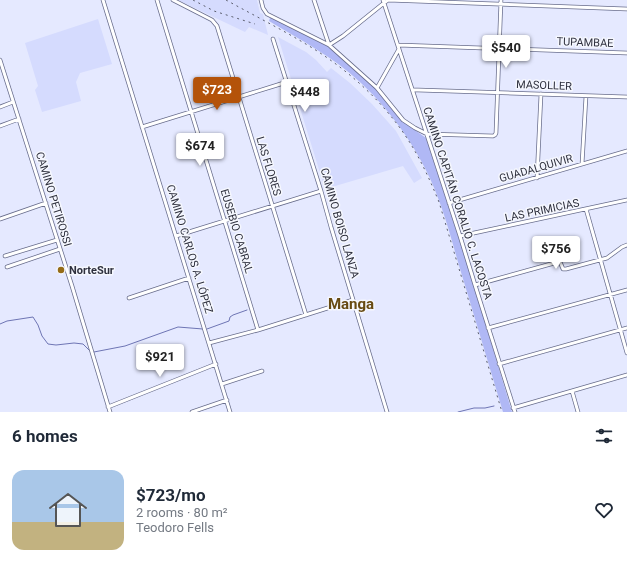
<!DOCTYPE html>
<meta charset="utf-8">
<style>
:root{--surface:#fff;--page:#f6f6f7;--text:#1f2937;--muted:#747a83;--accent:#b45309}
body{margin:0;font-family:Roboto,sans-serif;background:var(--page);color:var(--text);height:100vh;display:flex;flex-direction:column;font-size:15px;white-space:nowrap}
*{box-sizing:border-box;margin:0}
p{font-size:13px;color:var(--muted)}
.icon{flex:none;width:22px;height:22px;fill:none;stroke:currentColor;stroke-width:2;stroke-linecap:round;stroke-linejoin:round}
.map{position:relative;height:412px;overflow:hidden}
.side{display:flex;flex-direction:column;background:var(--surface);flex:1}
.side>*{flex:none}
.price{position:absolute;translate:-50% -34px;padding:0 9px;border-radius:4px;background:#fff;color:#222;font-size:13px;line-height:26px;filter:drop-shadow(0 1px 2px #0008)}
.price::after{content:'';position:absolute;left:50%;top:24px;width:12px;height:9px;margin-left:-6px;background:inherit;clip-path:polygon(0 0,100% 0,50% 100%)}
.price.on{background:var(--accent);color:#fff}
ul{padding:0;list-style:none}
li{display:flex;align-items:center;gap:12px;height:100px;padding:0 12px}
li span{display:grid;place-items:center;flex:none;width:112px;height:80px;border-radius:12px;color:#555}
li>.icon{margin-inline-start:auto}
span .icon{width:48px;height:48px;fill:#fffc;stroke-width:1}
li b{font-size:17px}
h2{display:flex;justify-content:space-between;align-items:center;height:48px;padding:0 12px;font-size:17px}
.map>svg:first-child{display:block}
</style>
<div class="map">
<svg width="627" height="412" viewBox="0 0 627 412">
<rect width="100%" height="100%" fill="#e5e9ff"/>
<path fill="#d5dbfe" d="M 178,0 L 257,0 L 260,13 L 263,14 L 268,35 L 249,27 L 245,32 Z
M 98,19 L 112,64 L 80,73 L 76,82 L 81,101 L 42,112 L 35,90 L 38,86 L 25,43 Z
M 278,37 L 306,52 L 316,60 L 327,72 L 331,68 L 350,83 L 372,104 L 396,131 L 422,178 L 414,183 L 403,166 L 325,189 Z"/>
<path fill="#b0b8f5" d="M 270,18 L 272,18 L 327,46 L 348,64 L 374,87 L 405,123 L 426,138 L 471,276 L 512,412 L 503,412 C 490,369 477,325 464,282 C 456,257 450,231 441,206 C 425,159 397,117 361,83 C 334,57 300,40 269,21 Z"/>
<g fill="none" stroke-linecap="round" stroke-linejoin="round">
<path stroke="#6e75b4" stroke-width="1" d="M 0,324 L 7,321 L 33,317 L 38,325 L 42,336 L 48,344 L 56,345 L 74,343 L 83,344 L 90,351
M 207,329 L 229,321 L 230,317 L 233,315 L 247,310
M 94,352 L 125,346 L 178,327 L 203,329
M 458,412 L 474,408 L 485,408 L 494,406"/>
<g stroke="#686d8c" stroke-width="4.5">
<path id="minor" d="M 103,0 L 230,412
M 157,0 L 258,330
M 173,0 L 212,20 L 217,26 L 306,315
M 261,0 L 263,8 L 267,14 L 329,45 L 377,88 L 403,120 L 415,128 L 427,134 L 493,136 L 495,135 L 496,133 L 501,0
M 314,0 L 329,45 L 343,36 L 384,3 L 388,0 L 627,9
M 383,0 L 460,236 L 475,285 L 515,412
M 273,39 L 321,191 L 331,227 L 387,412
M 398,45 L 627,53
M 0,60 L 72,286 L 110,412
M 377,88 L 399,49
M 413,90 L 418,90 L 627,97
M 0,107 L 13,102
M 0,126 L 19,119
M 142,127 L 287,82
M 582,164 L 586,96
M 537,178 L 541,94
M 449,203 L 627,151
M 586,209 L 627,353
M 0,219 L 46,203
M 176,236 L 321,191
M 460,236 L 627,200
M 5,256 L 57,240
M 7,267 L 60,249
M 475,285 L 558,262 L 560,262 L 563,269 L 566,269 L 607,258 L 622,247 L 627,245
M 129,298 L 189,278
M 488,328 L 627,290
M 209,343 L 258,330 L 353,300
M 499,364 L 627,328
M 222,384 L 262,371
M 572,391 L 578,412
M 108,407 L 216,364
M 513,408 L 627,375
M 192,412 L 227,400"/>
</g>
<use href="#minor" stroke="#fff" stroke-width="3"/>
<path stroke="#5a5d6d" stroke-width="1" stroke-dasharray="2 4" stroke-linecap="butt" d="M 193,0 L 214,11 L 255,24
M 226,0 C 255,16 285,31 314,49 C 355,75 392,110 416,153 C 425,169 432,185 439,202 L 502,412"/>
</g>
<circle fill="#956c17" stroke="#f5f7fe" stroke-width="1.5" cx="61" cy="270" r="4"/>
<g text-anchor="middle" stroke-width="3" stroke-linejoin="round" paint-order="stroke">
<g font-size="11" fill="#2e303e" stroke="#f5f7fe">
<text transform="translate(585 42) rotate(2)" y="4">TUPAMBAE</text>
<text transform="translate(544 85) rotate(2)" y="4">MASOLLER</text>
<text transform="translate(269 166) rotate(73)" y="4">LAS FLORES</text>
<text transform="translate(536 168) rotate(-16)" y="4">GUADALQUIVIR</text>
<text transform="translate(54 199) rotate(73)" y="4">CAMINO PETIROSSI</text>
<text transform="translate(458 203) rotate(72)" y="4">CAMINO CAPITÁN CORALIO C. LACOSTA</text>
<text transform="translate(542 210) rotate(-12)" y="4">LAS PRIMICIAS</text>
<text transform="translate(340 223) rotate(74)" y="4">CAMINO BOISO LANZA</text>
<text transform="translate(237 231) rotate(73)" y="4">EUSEBIO CABRAL</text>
<text transform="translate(190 249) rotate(73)" y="4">CAMINO CARLOS A. LÓPEZ</text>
</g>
<g font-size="11" font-weight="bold" fill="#2e303e" stroke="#f5f7fe" text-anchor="start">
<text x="69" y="274">NorteSur</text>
</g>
<g font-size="15" font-weight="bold" fill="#674a12" stroke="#f5f7fe">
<text x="351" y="309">Manga</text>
</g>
</g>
</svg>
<b class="price" style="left:506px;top:69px">$540</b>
<b class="price on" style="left:217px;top:111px">$723</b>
<b class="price" style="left:305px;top:113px">$448</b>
<b class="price" style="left:200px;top:167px">$674</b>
<b class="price" style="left:556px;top:270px">$756</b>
<b class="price" style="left:160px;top:378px">$921</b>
</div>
<section class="side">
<h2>6 homes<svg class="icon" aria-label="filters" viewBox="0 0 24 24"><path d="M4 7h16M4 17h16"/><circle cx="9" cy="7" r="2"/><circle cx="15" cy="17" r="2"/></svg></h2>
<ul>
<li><span style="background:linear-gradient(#a9c7e8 65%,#c2b280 0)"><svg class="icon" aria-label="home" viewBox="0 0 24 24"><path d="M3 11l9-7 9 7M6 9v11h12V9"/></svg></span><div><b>$723/mo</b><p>2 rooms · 80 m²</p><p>Teodoro Fells</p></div><svg class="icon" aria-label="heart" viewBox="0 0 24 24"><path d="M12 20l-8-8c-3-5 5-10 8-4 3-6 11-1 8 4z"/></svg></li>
</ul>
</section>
